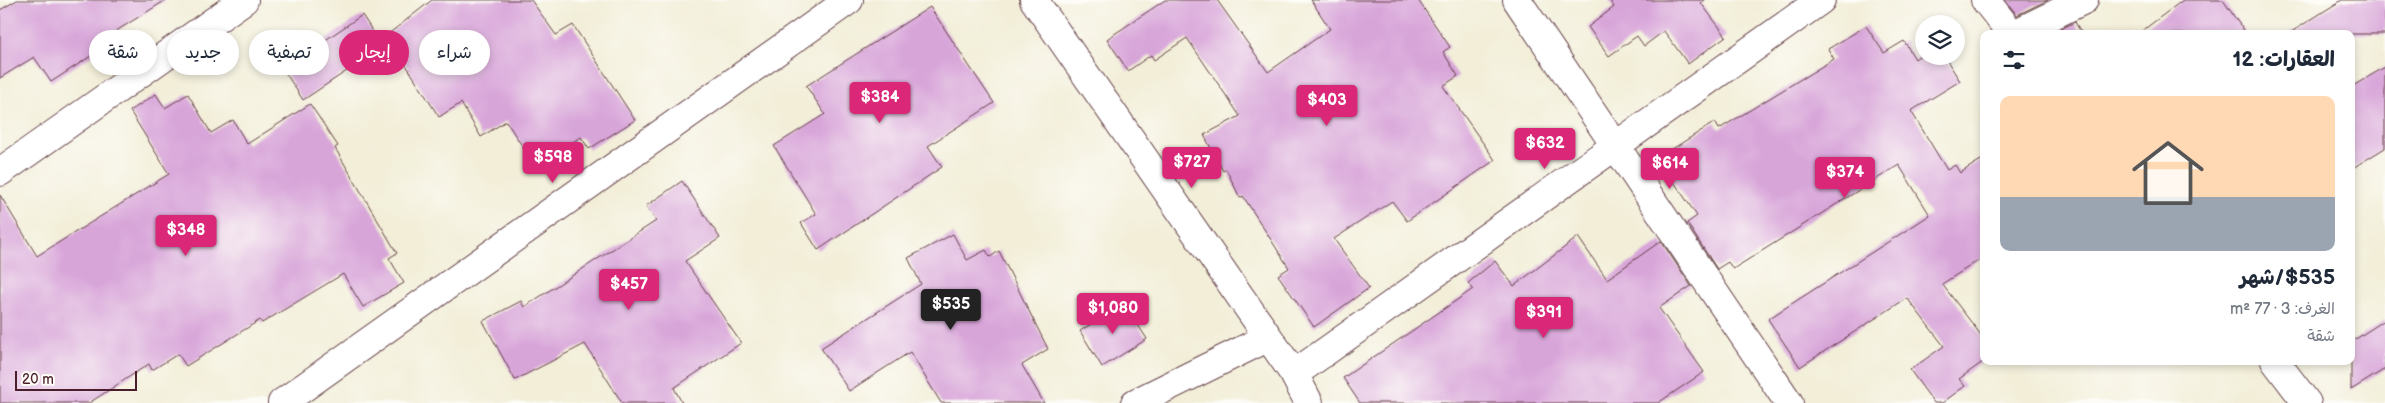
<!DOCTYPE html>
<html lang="ar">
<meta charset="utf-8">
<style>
:root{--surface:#fff;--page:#f2f2f3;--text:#1f2937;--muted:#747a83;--line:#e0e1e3;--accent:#db2777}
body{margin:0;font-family:"Balsamiq Sans","Playpen Sans Arabic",sans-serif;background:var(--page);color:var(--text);direction:rtl;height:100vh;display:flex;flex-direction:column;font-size:19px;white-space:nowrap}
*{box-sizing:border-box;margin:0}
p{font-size:16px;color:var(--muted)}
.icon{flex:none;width:28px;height:28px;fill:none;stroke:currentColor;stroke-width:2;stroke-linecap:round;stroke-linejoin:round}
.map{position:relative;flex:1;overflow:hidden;direction:ltr}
.side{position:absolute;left:1980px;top:30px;width:375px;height:335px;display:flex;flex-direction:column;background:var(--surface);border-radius:10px;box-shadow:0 2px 8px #0003;direction:rtl}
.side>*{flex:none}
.banner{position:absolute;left:15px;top:30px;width:475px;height:45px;direction:rtl;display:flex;gap:10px}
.tools{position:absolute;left:1915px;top:15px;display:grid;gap:10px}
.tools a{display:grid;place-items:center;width:50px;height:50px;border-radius:50%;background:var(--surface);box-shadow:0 2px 8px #0003;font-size:25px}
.scale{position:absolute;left:15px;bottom:12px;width:122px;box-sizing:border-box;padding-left:5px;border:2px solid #4a1f2b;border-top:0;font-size:14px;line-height:18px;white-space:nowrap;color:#4a1f2b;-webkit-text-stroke:4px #fdfcf7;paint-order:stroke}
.price{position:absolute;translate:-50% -42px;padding:0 11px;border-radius:5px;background:var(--accent);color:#fff;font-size:16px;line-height:32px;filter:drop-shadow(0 1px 2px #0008)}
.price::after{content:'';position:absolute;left:50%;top:30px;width:15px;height:11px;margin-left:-8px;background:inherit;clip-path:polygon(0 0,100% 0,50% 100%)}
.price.current{background:#222;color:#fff}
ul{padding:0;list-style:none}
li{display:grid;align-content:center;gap:10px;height:265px;padding:0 20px}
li+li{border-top:1px solid var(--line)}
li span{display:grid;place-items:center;height:155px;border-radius:10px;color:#555}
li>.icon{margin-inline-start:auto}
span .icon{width:90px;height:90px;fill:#fffc;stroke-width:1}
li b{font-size:21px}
h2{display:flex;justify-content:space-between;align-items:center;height:60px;padding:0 20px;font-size:21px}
.tag{padding:0 18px;border-radius:22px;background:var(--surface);box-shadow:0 2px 8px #0003;font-size:18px;line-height:45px}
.tag.current{background:var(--accent);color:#fff}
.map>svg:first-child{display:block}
</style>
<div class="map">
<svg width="2385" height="403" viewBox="0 0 2385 403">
<rect width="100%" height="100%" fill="#fdfcf7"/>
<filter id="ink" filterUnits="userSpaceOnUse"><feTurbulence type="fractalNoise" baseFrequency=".02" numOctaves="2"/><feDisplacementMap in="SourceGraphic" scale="10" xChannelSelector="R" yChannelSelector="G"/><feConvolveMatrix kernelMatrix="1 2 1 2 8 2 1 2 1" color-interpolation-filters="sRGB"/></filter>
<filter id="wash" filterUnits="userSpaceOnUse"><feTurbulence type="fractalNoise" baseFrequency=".0096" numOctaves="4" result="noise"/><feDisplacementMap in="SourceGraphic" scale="20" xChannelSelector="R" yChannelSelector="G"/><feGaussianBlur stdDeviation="1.12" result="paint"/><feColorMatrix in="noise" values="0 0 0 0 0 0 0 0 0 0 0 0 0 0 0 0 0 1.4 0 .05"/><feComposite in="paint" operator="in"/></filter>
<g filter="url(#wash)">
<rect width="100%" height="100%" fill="#f2eed8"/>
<g id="blocks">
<path fill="#d8a5d9" d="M 17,0 L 166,0 L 113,33 L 117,39 L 51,82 L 34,57 L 0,78 L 0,10 Z
M 432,0 L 531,0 L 556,35 L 573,25 L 635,120 L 589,149 L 581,137 L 535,166 L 506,121 L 481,137 L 461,103 L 439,117 L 387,35 Z
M 1165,0 L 1217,0 L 1268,72 L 1330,29 L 1311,0 L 1418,0 L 1450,47 L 1443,52 L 1458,76 L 1443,86 L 1495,160 L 1407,221 L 1392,201 L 1334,239 L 1369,288 L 1314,327 L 1278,275 L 1289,268 L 1243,196 L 1240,198 L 1226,169 L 1223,171 L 1204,135 L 1240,116 L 1187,38 L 1154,60 L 1151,55 L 1128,71 L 1107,39 Z
M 1609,0 L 1705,0 L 1701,3 L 1726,36 L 1688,64 L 1664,31 L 1644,46 L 1637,36 L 1609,56 L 1588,27 L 1614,7 Z
M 2005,0 L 2048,0 L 2017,15 Z
M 2183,0 L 2223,0 L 2246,34 L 2138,34 Z
M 2342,0 L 2385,0 L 2385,34 L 2288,34 Z
M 930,7 L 994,103 L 928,146 L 942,167 L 818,250 L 801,223 L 816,214 L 774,146 L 825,114 L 806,86 Z
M 362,15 L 383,47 L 303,100 L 283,69 Z
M 2075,22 L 2082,34 L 2050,34 Z
M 1866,26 L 1884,53 L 1904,41 L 1915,59 L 1919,56 L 1944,56 L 1960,81 L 1911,111 L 1947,170 L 1955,165 L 1960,173 L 1984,158 L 1984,257 L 1942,284 L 1984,339 L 1984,361 L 1959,379 L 1965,386 L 1942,403 L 1934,403 L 1910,370 L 1944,346 L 1907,298 L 1800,367 L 1768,319 L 1930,215 L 1899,165 L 1733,269 L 1728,262 L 1717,269 L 1687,223 L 1697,216 L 1658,158 L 1715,122 L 1719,129 L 1834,59 L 1828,49 Z
M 2385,67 L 2385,148 L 2351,169 L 2351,87 Z
M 156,94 L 165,108 L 188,94 L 211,133 L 233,120 L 247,144 L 310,104 L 338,146 L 335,148 L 397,253 L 389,258 L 404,283 L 363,307 L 343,274 L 262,323 L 260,320 L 186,366 L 178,354 L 152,370 L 149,364 L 89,403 L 0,403 L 0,195 L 37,256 L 169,174 L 130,111 Z
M 682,181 L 720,238 L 685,261 L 741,343 L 674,388 L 682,403 L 622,403 L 585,344 L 515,380 L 483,321 L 521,301 L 524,307 L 656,221 L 646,206 Z
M 953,234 L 967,260 L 986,250 L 990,257 L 999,251 L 1048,349 L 1022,365 L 1044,403 L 941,403 L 910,352 L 849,391 L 821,348 L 921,284 L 908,258 Z
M 1578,237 L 1607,279 L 1661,241 L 1691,286 L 1659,308 L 1704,372 L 1658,403 L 1360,403 L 1343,378 L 1473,289 L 1468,283 L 1495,261 L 1514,286 Z
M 1124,303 L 1147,339 L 1102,367 L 1080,331 Z
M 2385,320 L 2385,369 L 2351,390 L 2351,342 Z"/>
</g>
</g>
<g filter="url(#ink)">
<use href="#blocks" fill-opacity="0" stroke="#633e45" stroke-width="1"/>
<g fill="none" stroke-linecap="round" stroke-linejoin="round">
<g stroke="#633e45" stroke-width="30">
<path id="minor" d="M 1034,0 L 1294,374 L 1309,403
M 1517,0 L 1789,403
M 1985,0 L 2012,34
M 2014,34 L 2084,0
M 0,172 L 244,0
M 2275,361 L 2307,403
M 1294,374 L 1821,0
M 282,403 L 849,0
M 1135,403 L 1267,338"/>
</g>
<use href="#minor" stroke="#fff" stroke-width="28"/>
</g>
</g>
</svg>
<div class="tools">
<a><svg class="icon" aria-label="layers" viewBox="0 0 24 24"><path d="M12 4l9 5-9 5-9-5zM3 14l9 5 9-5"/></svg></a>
</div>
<div class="scale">20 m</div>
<b class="price" style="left:880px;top:124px">$384</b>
<b class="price" style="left:1327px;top:127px">$403</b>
<b class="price" style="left:1545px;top:170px">$632</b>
<b class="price" style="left:553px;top:184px">$598</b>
<b class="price" style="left:1192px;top:189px">$727</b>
<b class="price" style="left:1670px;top:190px">$614</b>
<b class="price" style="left:1845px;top:199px">$374</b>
<b class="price" style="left:186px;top:257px">$348</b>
<b class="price" style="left:629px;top:311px">$457</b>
<b class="price current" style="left:951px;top:331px">$535</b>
<b class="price" style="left:1113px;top:335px">$1,080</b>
<b class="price" style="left:1544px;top:339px">$391</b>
<div class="banner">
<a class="tag">شراء</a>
<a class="tag current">إيجار</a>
<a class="tag">تصفية</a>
<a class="tag">جديد</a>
<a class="tag">شقة</a>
</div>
<section class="side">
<h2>العقارات: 12<svg class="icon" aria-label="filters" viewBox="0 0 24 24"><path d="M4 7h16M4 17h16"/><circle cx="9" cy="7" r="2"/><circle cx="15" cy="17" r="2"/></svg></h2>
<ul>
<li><span style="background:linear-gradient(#ffd9b3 65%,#9aa5b1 0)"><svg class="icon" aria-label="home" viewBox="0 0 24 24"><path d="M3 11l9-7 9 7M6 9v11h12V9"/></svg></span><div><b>$535/شهر</b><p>الغرف: 3 · 77 m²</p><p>شقة</p></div></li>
</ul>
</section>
</div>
